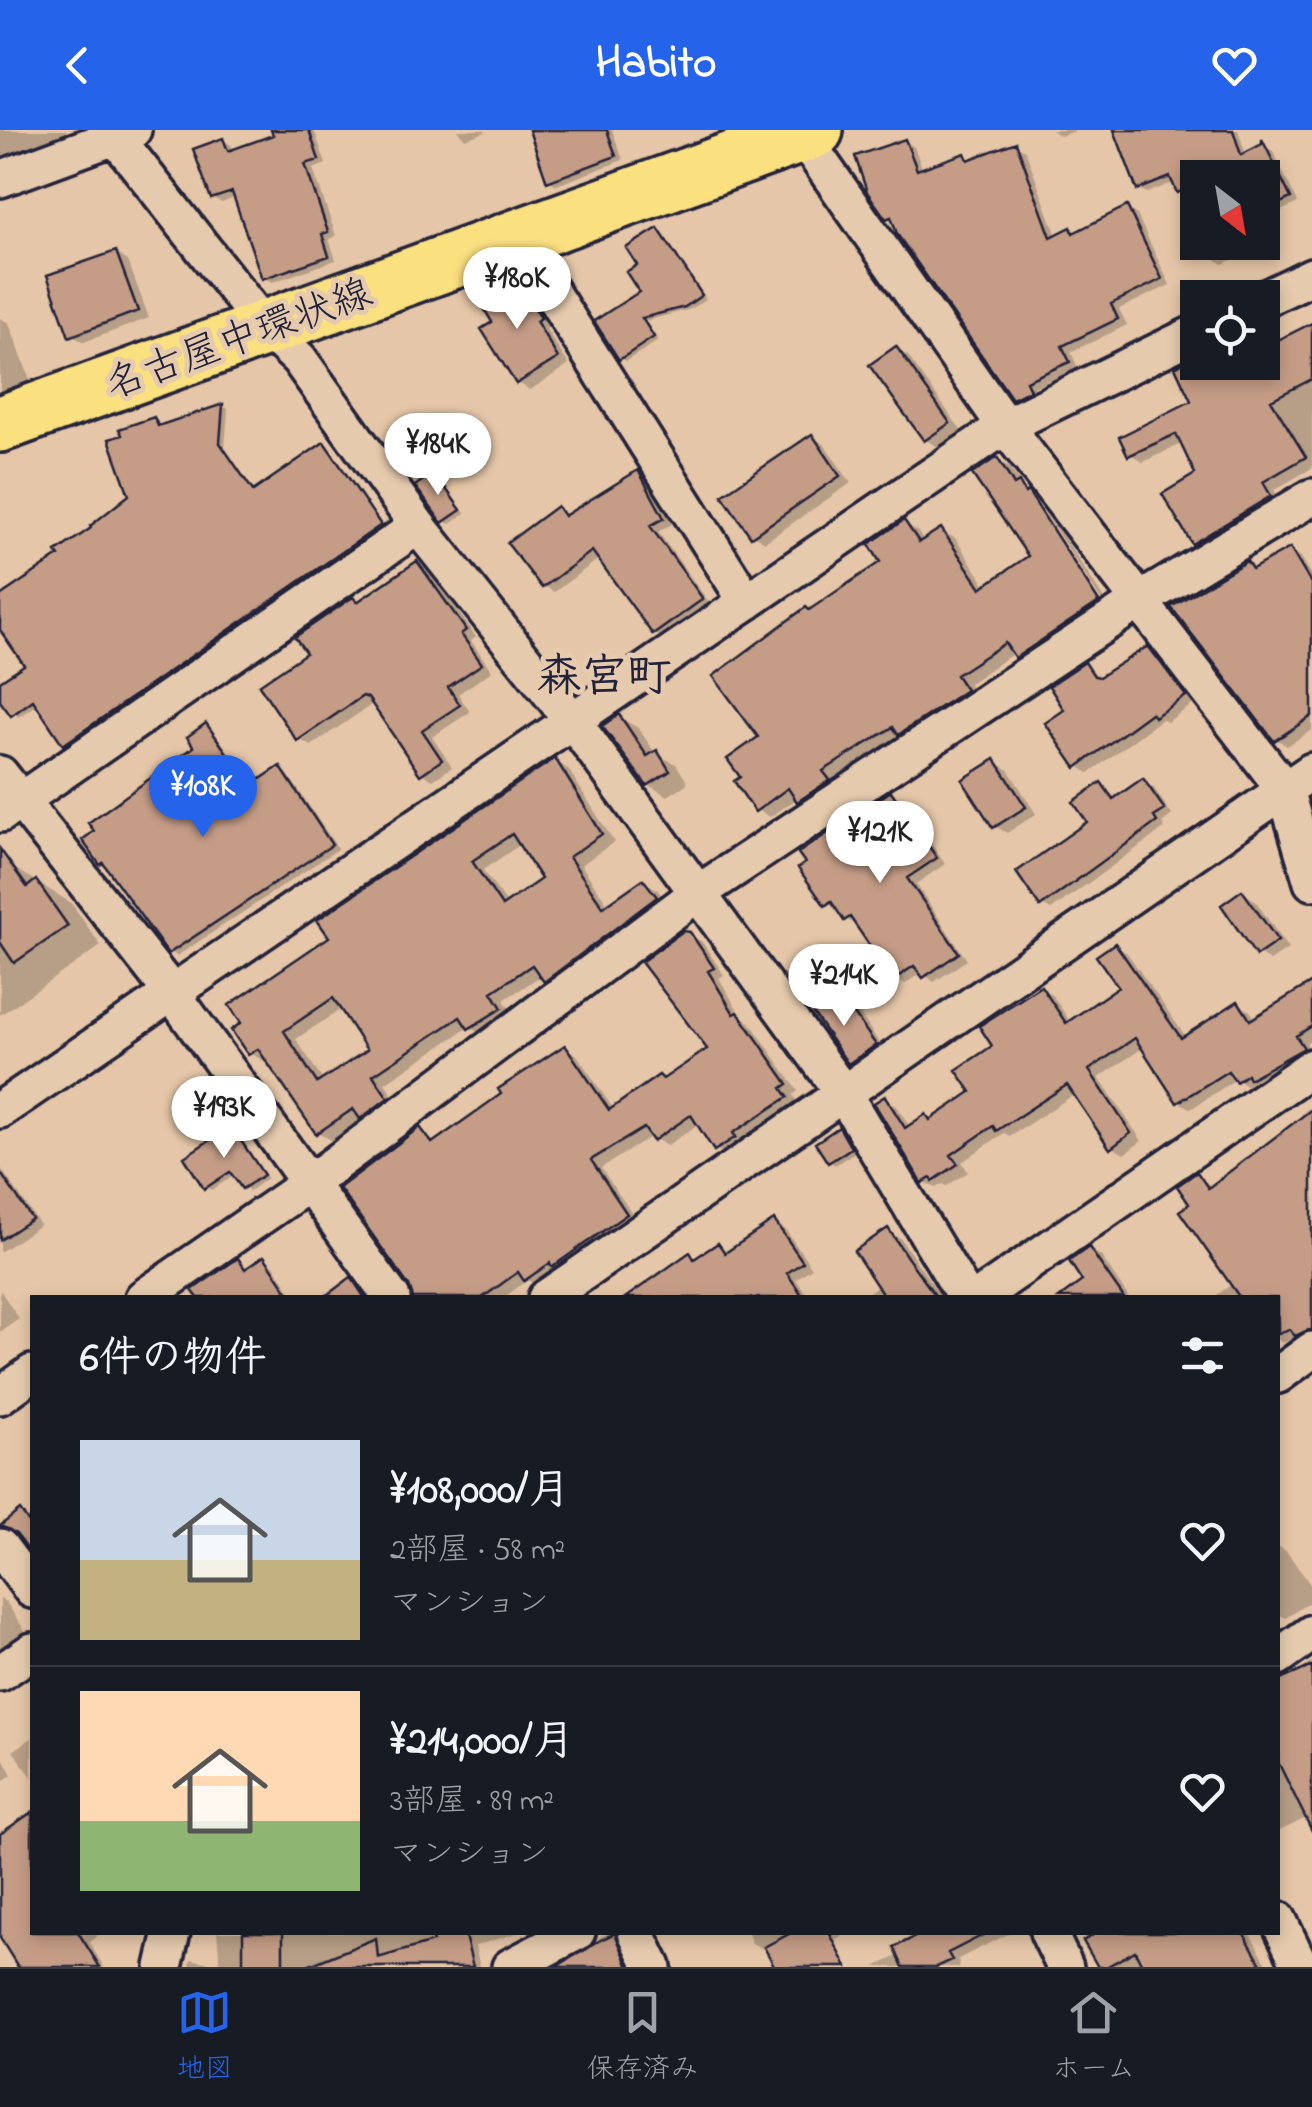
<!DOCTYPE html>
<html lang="ja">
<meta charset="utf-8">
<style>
:root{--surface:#171b24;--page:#20242c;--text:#f1f3f6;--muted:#9ea1a6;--line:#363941;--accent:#2563eb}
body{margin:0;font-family:"Indie Flower","Klee One",sans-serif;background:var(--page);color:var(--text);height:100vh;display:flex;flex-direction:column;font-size:38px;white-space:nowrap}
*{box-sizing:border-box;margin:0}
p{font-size:32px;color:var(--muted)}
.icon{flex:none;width:55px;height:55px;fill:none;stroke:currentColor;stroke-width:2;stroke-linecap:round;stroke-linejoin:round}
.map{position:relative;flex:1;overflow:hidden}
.sheet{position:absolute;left:30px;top:1165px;width:1250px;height:640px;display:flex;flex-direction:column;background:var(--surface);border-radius:0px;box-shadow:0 5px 15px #0003}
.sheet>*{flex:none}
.needle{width:65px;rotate:149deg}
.tools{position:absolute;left:1180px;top:30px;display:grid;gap:20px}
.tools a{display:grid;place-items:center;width:100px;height:100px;border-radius:0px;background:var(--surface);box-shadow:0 5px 15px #0003;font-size:50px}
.price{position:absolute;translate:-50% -85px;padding:0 22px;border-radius:35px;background:#fff;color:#222;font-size:32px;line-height:65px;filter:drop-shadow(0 2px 5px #0008)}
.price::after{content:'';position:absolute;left:50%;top:60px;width:30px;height:22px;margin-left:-15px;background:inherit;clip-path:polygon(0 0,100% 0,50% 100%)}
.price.current{background:var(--accent);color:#fff}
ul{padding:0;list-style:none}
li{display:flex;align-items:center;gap:30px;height:250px;padding:0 50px}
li+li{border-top:2px solid var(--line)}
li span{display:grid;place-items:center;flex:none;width:280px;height:200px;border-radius:0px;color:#555}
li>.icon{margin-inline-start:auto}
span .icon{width:120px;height:120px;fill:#fffc;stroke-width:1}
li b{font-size:42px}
h2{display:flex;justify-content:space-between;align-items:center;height:120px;padding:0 50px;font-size:42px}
header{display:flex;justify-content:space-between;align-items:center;height:130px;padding:0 50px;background:var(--accent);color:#fff;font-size:45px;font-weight:700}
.dock{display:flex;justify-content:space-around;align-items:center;height:140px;border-top:2px solid var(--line);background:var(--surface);font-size:28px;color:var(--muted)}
.dock a{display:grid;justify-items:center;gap:5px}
.dock .current{color:var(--accent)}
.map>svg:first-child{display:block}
</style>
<header><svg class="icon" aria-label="back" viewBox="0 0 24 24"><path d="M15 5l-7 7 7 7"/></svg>Habito<svg class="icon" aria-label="heart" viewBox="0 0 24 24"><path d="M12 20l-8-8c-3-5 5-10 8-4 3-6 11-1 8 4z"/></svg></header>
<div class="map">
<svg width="1312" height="1837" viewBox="0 0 1312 1837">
<rect width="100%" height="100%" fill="#e5c6a8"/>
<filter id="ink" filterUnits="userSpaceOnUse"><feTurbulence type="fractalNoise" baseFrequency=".01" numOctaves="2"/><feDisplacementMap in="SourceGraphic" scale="20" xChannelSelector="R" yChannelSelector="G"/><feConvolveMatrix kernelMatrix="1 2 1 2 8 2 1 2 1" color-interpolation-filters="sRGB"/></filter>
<g filter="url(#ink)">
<path fill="#0003" fill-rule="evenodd" d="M 0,0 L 66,0 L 69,9 L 0,32 Z
M 274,0 L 314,0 L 326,34 L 313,39 L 336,106 L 329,109 L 336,130 L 273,152 L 264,148 L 236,67 L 222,73 L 213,68 L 223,10 L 231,15 L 234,21 L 276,7 Z
M 458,0 L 485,0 L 485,2 L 465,9 Z
M 531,0 L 612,0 L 623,30 L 557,55 L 549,51 Z
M 1051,0 L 1078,0 L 1060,6 Z
M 1117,0 L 1238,0 L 1246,25 L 1265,16 L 1273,21 L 1298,73 L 1262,90 L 1262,48 L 1198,48 L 1198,92 L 1175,52 L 1147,63 L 1139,59 Z
M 905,11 L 914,17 L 923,40 L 965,26 L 973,30 L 1015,15 L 1025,20 L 1057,106 L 1071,100 L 1077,104 L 1127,79 L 1137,85 L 1170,155 L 1119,179 L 1127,195 L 1071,222 L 1078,238 L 1034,257 L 1038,266 L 1024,273 L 1014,267 L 895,91 L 888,87 Z
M 658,100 L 663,104 L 706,169 L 691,179 L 645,191 L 658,211 L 626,231 L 621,228 L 642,163 L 640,135 Z
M 1207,112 L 1254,112 L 1257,118 L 1223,134 L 1215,129 Z
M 116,123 L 128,131 L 149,188 L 84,212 L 71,205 Z
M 520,156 L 533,164 L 552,195 L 546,199 L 569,235 L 530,260 L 517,252 L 496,193 Z
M 0,188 L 9,193 L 31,252 L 0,263 Z
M 1312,196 L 1312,338 L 1274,360 L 1282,374 L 1207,420 L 1194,412 L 1199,345 L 1183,313 L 1143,332 L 1130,324 L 1195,272 L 1179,238 L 1198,229 L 1198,232 L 1262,232 L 1262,216 L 1270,217 Z
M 896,219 L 908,226 L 961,300 L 938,317 L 926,310 Z
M 223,276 L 228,279 L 225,318 L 255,362 L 324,315 L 330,318 L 385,399 L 71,617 L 65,613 L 38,574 L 18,587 L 0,566 L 0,554 L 27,535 L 0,496 L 0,470 L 62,427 L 132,366 L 154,290 L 161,298 Z
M 812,307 L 824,314 L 851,353 L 765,412 L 753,405 Z
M 997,330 L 1010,338 L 1023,357 L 1041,372 L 1111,480 L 1030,533 L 1015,522 L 968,554 L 978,568 L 904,605 L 834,649 L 841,658 L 812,677 L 798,668 L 770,687 L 757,680 L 761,608 L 810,482 L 883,432 L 904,393 L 917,401 L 925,412 L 941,401 L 955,408 L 987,457 L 1031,427 ZM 1026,363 L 1032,363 L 1108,481 L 1104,484 Z
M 638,343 L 648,348 L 672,394 L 658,402 L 711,475 L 664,509 L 654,503 L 600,428 L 554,462 L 544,456 L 557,379 L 566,385 Z
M 435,345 L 465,383 L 450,394 L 444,391 Z
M 1290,420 L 1301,427 L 1312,445 L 1312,600 L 1287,616 L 1276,609 L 1247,434 L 1257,439 Z
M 417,433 L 429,440 L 476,507 L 471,511 L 492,541 L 458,564 L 470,582 L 432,607 L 452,637 L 433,650 L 421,643 L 374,573 L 311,616 L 299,609 L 309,524 L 353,470 L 360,473 Z
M 1148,519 L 1159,526 L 1195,573 L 1167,592 L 1162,589 L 1089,643 L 1078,636 L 1068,581 L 1085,535 L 1101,548 Z
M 619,587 L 638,598 L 656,624 L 676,634 L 688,653 L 668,666 L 648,655 Z
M 206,596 L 213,600 L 253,657 L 280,639 L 287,643 L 338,719 L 177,826 L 170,822 L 110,738 L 102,733 L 197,618 Z
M 555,631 L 568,639 L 614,712 L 581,735 L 609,776 L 644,752 L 657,759 L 669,776 L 559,858 L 542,845 L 504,870 L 514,886 L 483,905 L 469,897 L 385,953 L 400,976 L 375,995 L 364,988 L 331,1010 L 318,1002 L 268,929 L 264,931 L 250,923 L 333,807 ZM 521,714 L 544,749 L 508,775 L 483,740 ZM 343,878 L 371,920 L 324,952 L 296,909 Z
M 995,632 L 1008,639 L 1036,684 L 1007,703 L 995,696 Z
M 1144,651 L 1153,657 L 1172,685 L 1162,693 L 1165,698 L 1051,780 L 1042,775 L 1090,693 L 1102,655 L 1117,669 Z
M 891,664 L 901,669 L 945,734 L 916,754 L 967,830 L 934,852 L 922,842 L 905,854 L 895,848 L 856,795 L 846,789 L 839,778 L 826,774 Z
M 9,735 L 71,773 L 101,816 L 0,885 L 0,741 Z
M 1242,763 L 1255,770 L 1288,819 L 1270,831 L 1258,824 Z
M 689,805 L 702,812 L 724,845 L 719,848 L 742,887 L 750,892 L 798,961 L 793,965 L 799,974 L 744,1011 L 746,1014 L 728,1026 L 716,1019 L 699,994 L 666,1016 L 652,1006 L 601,1038 L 637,1091 L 538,1156 L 528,1150 L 503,1168 L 416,1168 L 420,1000 L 436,1013 L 565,918 L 577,925 L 614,980 L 665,951 L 710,919 Z
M 1115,816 L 1127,823 L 1186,907 L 1238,874 L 1250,881 L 1256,890 L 1312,855 L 1312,909 L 1306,913 L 1312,922 L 1263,954 L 1258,951 L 1249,957 L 1236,949 L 1191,979 L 1179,972 L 1144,917 L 1099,948 L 1142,1011 L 1124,1024 L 1112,1017 L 1075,964 L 1010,1006 L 1004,1003 L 962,1032 L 968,1042 L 947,1056 L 943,1054 L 936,1058 L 924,1052 L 885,969 L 897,976 L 910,997 L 926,987 L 933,991 L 974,962 L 995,917 L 1041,859 L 1053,866 L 1071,893 L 1122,858 Z
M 842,871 L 856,878 L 886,923 L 862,939 L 850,932 Z
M 1312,976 L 1312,1210 L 1308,1212 L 1299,1206 L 1283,1213 L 1278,1210 L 1278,1168 L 1213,1168 L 1232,1154 L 1192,1075 L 1198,1045 L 1213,1058 L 1304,987 L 1301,984 Z
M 231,999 L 237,1002 L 267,1048 L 249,1061 L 235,1045 L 212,1060 L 206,1057 Z
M 839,1000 L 855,1022 L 835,1035 L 830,1031 Z
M 0,1037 L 40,1095 L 0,1122 Z
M 774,1093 L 785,1099 L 812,1138 L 796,1149 L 809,1168 L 629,1168 L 690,1125 L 697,1130 L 718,1116 L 730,1123 Z
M 888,1101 L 900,1108 L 942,1168 L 860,1168 L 879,1155 Z
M 1090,1120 L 1101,1126 L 1129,1168 L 1063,1168 L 1086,1152 Z
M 264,1129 L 273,1134 L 295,1168 L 201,1168 L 238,1131 L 249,1139 Z
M 351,1150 L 369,1168 L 327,1168 Z
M 0,1160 L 19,1189 L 0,1202 Z
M 1278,1416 L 1287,1422 L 1312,1457 L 1312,1470 L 1286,1488 L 1278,1484 Z
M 0,1469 L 6,1472 L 31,1510 L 0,1529 Z
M 1312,1532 L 1312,1685 L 1278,1702 L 1278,1554 L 1304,1542 L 1302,1539 Z
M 32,1608 L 32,1647 L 13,1621 Z
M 0,1622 L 12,1645 L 0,1652 Z
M 32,1685 L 32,1802 L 103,1802 L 89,1812 L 104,1837 L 21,1837 L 0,1803 L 0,1707 Z
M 217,1802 L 520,1802 L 475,1816 L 480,1837 L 190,1837 L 191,1829 L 220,1835 Z
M 611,1802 L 626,1806 L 635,1837 L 561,1837 L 589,1823 L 599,1808 Z
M 747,1802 L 848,1802 L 797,1837 L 778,1837 L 767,1817 L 763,1819 L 752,1813 Z
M 931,1802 L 1012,1802 L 958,1829 L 960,1837 L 875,1837 L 900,1825 Z
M 1081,1802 L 1249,1802 L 1269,1837 L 1100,1837 Z"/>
<path fill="#c59d87" stroke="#22223b" stroke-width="2.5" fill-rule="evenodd" d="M 271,0 L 309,0 L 319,30 L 305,34 L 328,102 L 322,104 L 329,126 L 262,149 L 232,62 L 211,69 L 193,19 L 223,8 L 228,21 L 273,5 Z
M 529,0 L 607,0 L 616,26 L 547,52 Z
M 1114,0 L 1233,0 L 1241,25 L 1262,14 L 1262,9 L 1291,68 L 1262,82 L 1262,48 L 1198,48 L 1198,55 L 1177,63 L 1170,47 L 1137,60 Z
M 905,9 L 917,40 L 965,23 L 968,30 L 1016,12 L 1051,107 L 1071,97 L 1073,103 L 1127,76 L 1162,149 L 1111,174 L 1118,189 L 1062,216 L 1070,232 L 1026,251 L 1030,260 L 1012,269 L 897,104 L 891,87 L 886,89 L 867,62 L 855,26 Z
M 658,98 L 702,165 L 685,177 L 642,188 L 654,207 L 619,230 L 594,191 L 639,162 L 626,142 L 637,135 L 626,118 Z
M 116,121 L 138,181 L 69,207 L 47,145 Z
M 505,150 L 520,154 L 541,188 L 536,191 L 558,228 L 516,254 L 481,199 L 492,192 L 483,177 L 494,170 L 488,161 Z
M 1312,193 L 1312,249 L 1271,270 L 1306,327 L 1263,352 L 1271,366 L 1192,414 L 1162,364 L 1195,344 L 1176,304 L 1128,326 L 1119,307 L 1191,271 L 1175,237 L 1184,232 L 1262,232 L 1262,218 Z
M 896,216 L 950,293 L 924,311 L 869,235 Z
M 223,274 L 220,313 L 253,361 L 324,312 L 381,395 L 63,615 L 33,570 L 11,586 L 0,571 L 0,551 L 24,535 L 0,500 L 0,466 L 59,426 L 56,422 L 91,398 L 90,396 L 129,365 L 109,309 L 122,305 L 119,299 L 154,287 L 158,296 Z
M 812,304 L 840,346 L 751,407 L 722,365 Z
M 997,327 L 1014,355 L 1019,352 L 1025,363 L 1028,361 L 1099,472 L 1015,528 L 1005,513 L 956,545 L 966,560 L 898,605 L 893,597 L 823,641 L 830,650 L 797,672 L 788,658 L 755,682 L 734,651 L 740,647 L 727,629 L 758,607 L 713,546 L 806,477 L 809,480 L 880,432 L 869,414 L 904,390 L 919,412 L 941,398 L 981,458 L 1028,426 L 972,344 Z
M 638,340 L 664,388 L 650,396 L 703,469 L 653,505 L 592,421 L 542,458 L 507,413 L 557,376 L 564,386 Z
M 434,342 L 461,380 L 442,393 L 415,356 Z
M 1290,418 L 1312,455 L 1312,586 L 1274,611 L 1171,477 L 1247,431 L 1252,439 Z
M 417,431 L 466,500 L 461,504 L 482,534 L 448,557 L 460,575 L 422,600 L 442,630 L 420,645 L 368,568 L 363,566 L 297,611 L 259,555 L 306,523 L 295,507 L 353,467 L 357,472 Z
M 1148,516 L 1186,566 L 1154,587 L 1151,583 L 1076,638 L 1045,593 L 1064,580 L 1049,556 L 1085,532 L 1094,546 L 1099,547 Z
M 619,584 L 647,626 L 657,620 L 670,641 L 647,656 L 602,596 Z
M 206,593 L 250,656 L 280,636 L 332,715 L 168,824 L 103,733 L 100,735 L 82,710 L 94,701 L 88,693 L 194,617 L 187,607 Z
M 555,628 L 602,704 L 569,727 L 603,777 L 643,749 L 657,767 L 544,852 L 532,835 L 492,862 L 502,878 L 468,899 L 460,887 L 373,945 L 388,968 L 360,989 L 353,979 L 316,1004 L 258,919 L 248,925 L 231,900 L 241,893 L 229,875 L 329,807 L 317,790 ZM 512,704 L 541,749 L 502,776 L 472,731 ZM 333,868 L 367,920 L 317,953 L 284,901 Z
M 995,629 L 1026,677 L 993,698 L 962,650 Z
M 1143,648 L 1165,680 L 1154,687 L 1157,692 L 1040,777 L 1016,742 L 1087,692 L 1073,672 L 1101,652 L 1113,669 Z
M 891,661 L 937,728 L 907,748 L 959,823 L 923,848 L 914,836 L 893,850 L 850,787 L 844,791 L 831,771 L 825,776 L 798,738 L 805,733 L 798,723 Z
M 0,719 L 27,757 L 36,750 L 68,796 L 14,833 L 0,812 Z
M 1242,760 L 1278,811 L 1256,826 L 1221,775 Z
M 683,801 L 690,802 L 714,838 L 708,841 L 734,884 L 738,882 L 788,954 L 782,958 L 788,967 L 733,1003 L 736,1007 L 714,1021 L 691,985 L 653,1011 L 644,998 L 591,1030 L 627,1084 L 552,1137 L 550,1133 L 524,1151 L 518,1142 L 482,1168 L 413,1168 L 409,1156 L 339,1058 L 420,997 L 432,1013 L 501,964 L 498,959 L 565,915 L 609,980 L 659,945 L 663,949 L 707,919 L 641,832 Z
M 1115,813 L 1181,908 L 1238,871 L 1250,890 L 1312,852 L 1312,896 L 1296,906 L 1304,918 L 1249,949 L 1247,944 L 1236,952 L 1228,941 L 1177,973 L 1135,908 L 1089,940 L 1131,1003 L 1110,1019 L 1067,955 L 996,1001 L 993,996 L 951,1025 L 958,1034 L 933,1051 L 931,1048 L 922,1053 L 874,973 L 885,966 L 905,998 L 926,984 L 930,990 L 971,962 L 956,940 L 992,916 L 979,896 L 1041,856 L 1066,893 L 1118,857 L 1096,826 Z
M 834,868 L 843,868 L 876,915 L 848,934 L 813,883 Z
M 1312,979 L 1312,1199 L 1295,1206 L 1289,1199 L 1278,1204 L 1278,1168 L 1240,1168 L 1179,1081 L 1189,1074 L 1177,1056 L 1197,1042 L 1208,1058 Z
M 231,996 L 264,1045 L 242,1059 L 230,1042 L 204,1059 L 184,1027 Z
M 839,997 L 851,1018 L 828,1033 L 815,1013 Z
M 0,1042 L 32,1089 L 0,1110 Z
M 774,1090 L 803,1132 L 787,1143 L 804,1168 L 625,1168 L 690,1122 L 694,1129 L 718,1113 L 725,1123 Z
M 888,1098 L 907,1127 L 937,1168 L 885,1168 L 854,1121 Z
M 1089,1117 L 1099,1132 L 1124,1168 L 1059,1168 L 1082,1151 L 1069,1131 Z
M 264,1126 L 292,1168 L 198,1168 L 192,1160 L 238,1128 L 245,1139 Z
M 351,1147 L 365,1168 L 323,1168 Z
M 20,1380 L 32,1397 L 32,1425 L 16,1404 L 0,1396 Z
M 1312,1536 L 1312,1701 L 1278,1632 L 1278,1551 Z
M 32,1682 L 32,1802 L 78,1802 L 100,1837 L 18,1837 L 0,1808 L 0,1704 Z
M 243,1802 L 283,1802 L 283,1837 L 243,1837 Z
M 430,1802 L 464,1802 L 473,1837 L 305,1837 L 376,1808 L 378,1828 L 433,1812 Z
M 793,1802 L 829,1802 L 847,1837 L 775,1837 L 764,1817 Z
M 925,1802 L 989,1802 L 948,1823 L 952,1830 L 937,1837 L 903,1837 L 894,1817 Z
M 1098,1802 L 1243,1802 L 1263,1837 L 1143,1837 L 1135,1821 L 1106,1837 L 1098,1837 L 1083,1811 Z
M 615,1803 L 629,1837 L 556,1837 L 595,1813 Z"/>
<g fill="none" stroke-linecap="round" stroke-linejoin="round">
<g stroke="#22223b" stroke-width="42">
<path id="street" d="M 110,0 L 264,196 L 299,229 L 418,396 L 572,590 L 843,963 L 966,1168
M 798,0 L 1005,296 L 1285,660 L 1312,752
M 0,49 L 133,0
M 516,107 L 747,472
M 1262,170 L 1312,146
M 0,644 L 172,863 L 392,1168
M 1,684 L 418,396
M 0,980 L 1005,296 L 1198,202
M 143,1168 L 308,1054 L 698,763 L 1139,471 L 1312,367
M 546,1168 L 1312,641
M 978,1168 L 1312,937
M 1278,1245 L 1312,1220
M 0,1266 L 32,1243
M 0,1417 L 32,1460
M 1278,1527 L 1312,1503
M 0,1543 L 32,1521
M 1278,1789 L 1301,1837
M 636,1802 L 653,1837
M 1048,1802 L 1065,1837
M 164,1837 L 172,1802
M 510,1837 L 577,1802"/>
</g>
<g stroke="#22223b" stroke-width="62">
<path id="primary" d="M 0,294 L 815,0"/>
</g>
<use href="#street" stroke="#e5caad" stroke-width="35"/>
<use href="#primary" stroke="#fbe080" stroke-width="55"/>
</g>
</g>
<g text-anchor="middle" stroke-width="10" stroke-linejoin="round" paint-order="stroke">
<g font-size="40" fill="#22223b" stroke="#e5caad">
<text transform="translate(238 207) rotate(-20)" y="14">名古屋中環状線</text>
</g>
<g font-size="45" font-weight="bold" fill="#22223b" stroke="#e5caad">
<text x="604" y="560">森宮町</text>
</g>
</g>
</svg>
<div class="tools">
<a><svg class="needle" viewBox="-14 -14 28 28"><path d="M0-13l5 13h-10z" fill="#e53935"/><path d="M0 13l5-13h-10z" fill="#9ea1a6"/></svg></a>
<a><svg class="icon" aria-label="locate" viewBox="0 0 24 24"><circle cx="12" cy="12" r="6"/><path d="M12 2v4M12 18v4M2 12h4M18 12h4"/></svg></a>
</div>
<b class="price" style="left:517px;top:202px">¥180K</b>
<b class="price" style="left:438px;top:368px">¥184K</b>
<b class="price current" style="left:203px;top:710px">¥108K</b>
<b class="price" style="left:880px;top:756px">¥121K</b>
<b class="price" style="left:844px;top:899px">¥214K</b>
<b class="price" style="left:224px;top:1031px">¥193K</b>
<section class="sheet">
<h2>6件の物件<svg class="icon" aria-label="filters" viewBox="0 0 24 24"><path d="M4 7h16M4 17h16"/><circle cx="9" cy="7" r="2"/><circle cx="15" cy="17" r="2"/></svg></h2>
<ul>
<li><span style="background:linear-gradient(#c9d6e8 60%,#c2b280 0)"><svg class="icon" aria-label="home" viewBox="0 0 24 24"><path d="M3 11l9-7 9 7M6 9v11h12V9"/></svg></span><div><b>¥108,000/月</b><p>2部屋 · 58 m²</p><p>マンション</p></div><svg class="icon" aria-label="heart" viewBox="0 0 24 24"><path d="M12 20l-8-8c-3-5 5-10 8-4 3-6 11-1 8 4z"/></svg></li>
<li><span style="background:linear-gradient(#ffd9b3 65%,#8fb573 0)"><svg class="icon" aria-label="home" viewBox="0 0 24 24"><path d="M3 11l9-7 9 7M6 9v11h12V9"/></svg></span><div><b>¥214,000/月</b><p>3部屋 · 89 m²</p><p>マンション</p></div><svg class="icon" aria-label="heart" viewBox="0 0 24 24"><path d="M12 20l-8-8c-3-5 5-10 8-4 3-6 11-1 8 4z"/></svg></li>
</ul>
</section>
</div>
<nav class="dock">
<a class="current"><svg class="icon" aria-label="map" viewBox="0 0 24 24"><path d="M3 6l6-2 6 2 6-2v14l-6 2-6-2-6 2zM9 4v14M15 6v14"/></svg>地図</a>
<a><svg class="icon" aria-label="saved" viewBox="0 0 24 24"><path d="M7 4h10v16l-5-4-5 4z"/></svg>保存済み</a>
<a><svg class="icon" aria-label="home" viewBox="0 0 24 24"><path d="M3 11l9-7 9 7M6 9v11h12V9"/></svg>ホーム</a>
</nav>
